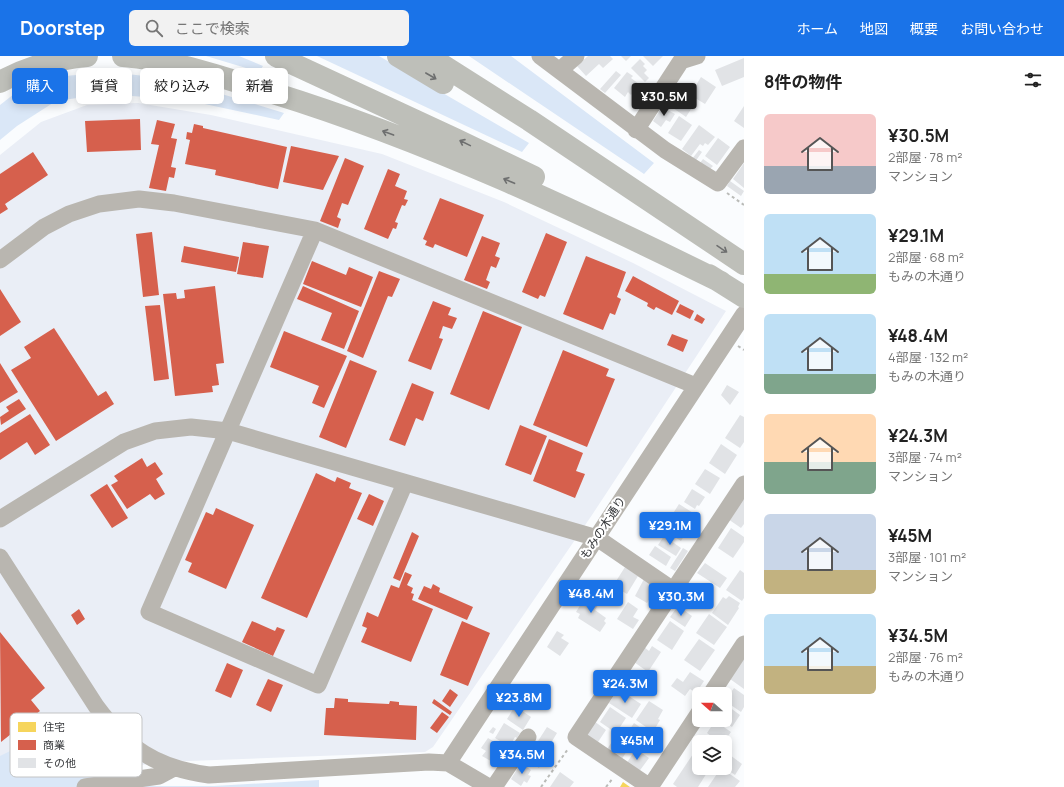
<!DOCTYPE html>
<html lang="ja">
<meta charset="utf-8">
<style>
:root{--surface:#fff;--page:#f2f2f2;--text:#222;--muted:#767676;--accent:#1a73e8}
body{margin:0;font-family:Manrope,"Noto Sans JP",sans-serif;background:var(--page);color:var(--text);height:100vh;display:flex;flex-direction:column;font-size:15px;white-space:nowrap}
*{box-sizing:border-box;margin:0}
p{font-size:13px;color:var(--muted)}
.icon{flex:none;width:22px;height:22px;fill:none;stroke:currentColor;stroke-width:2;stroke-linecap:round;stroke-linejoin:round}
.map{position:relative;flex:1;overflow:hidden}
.details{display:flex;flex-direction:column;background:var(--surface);width:320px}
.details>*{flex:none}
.hud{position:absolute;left:12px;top:12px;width:380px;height:36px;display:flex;gap:8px}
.needle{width:26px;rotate:291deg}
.controls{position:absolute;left:692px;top:631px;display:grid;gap:8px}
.controls a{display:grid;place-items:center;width:40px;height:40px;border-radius:6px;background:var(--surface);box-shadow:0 2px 10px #0003;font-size:20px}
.price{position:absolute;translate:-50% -34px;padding:0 9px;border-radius:4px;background:var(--accent);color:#fff;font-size:13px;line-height:26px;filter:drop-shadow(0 1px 2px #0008)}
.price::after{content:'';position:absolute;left:50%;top:24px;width:12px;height:9px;margin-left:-6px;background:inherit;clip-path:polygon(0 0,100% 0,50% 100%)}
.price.current{background:#222;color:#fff}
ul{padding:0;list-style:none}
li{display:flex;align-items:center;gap:12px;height:100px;padding:0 20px}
li span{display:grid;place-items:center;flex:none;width:112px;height:80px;border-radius:6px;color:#555}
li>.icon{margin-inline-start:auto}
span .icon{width:48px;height:48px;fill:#fffc;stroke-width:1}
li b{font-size:17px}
h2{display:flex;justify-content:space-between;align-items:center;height:48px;padding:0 20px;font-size:17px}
.pill{padding:0 14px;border-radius:6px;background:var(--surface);box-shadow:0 2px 10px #0003;font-size:14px;line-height:36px}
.pill.current{background:var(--accent);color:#fff}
header{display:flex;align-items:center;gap:24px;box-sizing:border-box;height:56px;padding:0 20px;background:var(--accent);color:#fff}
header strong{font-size:19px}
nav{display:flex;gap:22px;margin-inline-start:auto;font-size:14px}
.search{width:280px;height:36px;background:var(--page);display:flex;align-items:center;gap:10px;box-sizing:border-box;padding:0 14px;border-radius:6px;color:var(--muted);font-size:15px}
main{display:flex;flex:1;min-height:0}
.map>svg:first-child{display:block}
</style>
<header>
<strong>Doorstep</strong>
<div class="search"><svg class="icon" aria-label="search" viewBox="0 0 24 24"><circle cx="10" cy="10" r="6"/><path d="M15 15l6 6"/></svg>ここで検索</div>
<nav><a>ホーム</a><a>地図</a><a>概要</a><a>お問い合わせ</a></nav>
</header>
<main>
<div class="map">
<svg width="744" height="731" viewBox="0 0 744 731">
<rect width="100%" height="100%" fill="#fafcfe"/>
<path fill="#eaeef6" d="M 138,47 L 211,59 L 382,98 L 504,146 L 633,207 L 726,255 L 592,459 L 433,691 L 425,696 L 189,705 L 127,710 L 0,731 L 0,99 L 41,66 L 87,49 Z"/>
<path fill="#dae7f7" d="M 206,0 L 239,0 L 263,10 L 259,16 Z
M 317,0 L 379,0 L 529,87 L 522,96 Z
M 469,0 L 511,0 L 654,107 L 644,118 Z
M 108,16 L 173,23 L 284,57 L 279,64 L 186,44 L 105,38 L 56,45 L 17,70 L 0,84 L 0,49 L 14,38 L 55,21 Z
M 79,661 L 149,730 L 214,730 L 319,724 L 319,731 L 0,731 L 0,700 Z"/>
<path fill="#f6d55c" d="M 623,726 L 630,731 L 620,731 Z"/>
<path fill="#d6604d" d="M 140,63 L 141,94 L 87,96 L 85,65 Z
M 157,64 L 175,68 L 171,82 L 177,83 L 171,111 L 176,112 L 174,122 L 169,121 L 166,135 L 149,132 L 159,89 L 151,88 Z
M 194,68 L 203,70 L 203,72 L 287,91 L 278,133 L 215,119 L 216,114 L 185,108 L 190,84 L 186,83 L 187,76 L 192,77 Z
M 291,90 L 339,100 L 323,134 L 283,126 Z
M 33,96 L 48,119 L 5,148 L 8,153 L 0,158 L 0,118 Z
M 345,102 L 364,110 L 348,149 L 342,147 L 337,161 L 341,163 L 338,172 L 320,165 Z
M 388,113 L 400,118 L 395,130 L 407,135 L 404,143 L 408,144 L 405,150 L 402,149 L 395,166 L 398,167 L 396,173 L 393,172 L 388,183 L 364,173 Z
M 440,142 L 484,159 L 467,201 L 435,188 L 433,192 L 425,189 L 427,185 L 423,183 Z
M 152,176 L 159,239 L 143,241 L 136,178 Z
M 546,177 L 567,186 L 545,241 L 540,239 L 538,243 L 522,236 Z
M 482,180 L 500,187 L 495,200 L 500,202 L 496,212 L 491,210 L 486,224 L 490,226 L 487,233 L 464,224 Z
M 243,186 L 269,190 L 263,222 L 237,218 Z
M 184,190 L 239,201 L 236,216 L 181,206 Z
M 586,200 L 626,216 L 617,241 L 621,243 L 615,259 L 610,257 L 603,274 L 563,258 Z
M 312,205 L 346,219 L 349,211 L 373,221 L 361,251 L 303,228 Z
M 379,215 L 400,223 L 392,241 L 388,240 L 363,302 L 347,295 Z
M 633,220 L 679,245 L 672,259 L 656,251 L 654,254 L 647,250 L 648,247 L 625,235 Z
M 215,230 L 224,307 L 216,308 L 219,329 L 212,330 L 213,336 L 175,340 L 163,238 L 176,237 L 177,243 L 185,242 L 184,234 Z
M 303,230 L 359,255 L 344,293 L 321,284 L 332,257 L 297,243 Z
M 0,233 L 21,266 L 0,280 Z
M 433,245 L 451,252 L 448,259 L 457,262 L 452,273 L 443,270 L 439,282 L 443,283 L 431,314 L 408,305 Z
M 680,248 L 694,255 L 690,263 L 676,256 Z
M 160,249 L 169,323 L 154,325 L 145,250 Z
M 483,255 L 522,271 L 489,354 L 450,338 Z
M 697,258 L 705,263 L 702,268 L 694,264 Z
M 54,272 L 98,340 L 106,335 L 114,348 L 56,385 L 11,314 L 31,302 L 24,291 Z
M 284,275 L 347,300 L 324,352 L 312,347 L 319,330 L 270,311 Z
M 672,278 L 688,284 L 683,296 L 667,289 Z
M 563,294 L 609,313 L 606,320 L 615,323 L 587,391 L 533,369 Z
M 350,304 L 377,315 L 346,392 L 319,381 Z
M 0,307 L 18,336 L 0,347 Z
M 412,327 L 434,336 L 423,365 L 416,362 L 405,390 L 389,384 Z
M 19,343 L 26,353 L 1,369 L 0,361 L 9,355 L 6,351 Z
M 30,358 L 50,389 L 35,399 L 27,386 L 0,404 L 0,377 Z
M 520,369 L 547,380 L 531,419 L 505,409 Z
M 549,383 L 583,397 L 576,415 L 585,418 L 575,442 L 533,425 Z
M 142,402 L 147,411 L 155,406 L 163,418 L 156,423 L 165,438 L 155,444 L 150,438 L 127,453 L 111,429 L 118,425 L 114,420 Z
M 316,417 L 335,426 L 337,421 L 351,427 L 349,432 L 362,437 L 307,562 L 261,542 Z
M 107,428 L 128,462 L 112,472 L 90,439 Z
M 369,438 L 384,445 L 373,470 L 357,463 Z
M 216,452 L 254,469 L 226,533 L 188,516 L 192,507 L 185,504 L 206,456 L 213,459 Z
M 412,476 L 419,480 L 400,525 L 393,522 Z
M 405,516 L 412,519 L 407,529 L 413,532 L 411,537 L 414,538 L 412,544 L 433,553 L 411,606 L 361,586 L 367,572 L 362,570 L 367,556 L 378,561 L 391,529 L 399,532 Z
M 433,528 L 440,532 L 439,536 L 473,551 L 467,564 L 418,543 L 424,530 L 431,533 Z
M 79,553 L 85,563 L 77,569 L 71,559 Z
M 252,565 L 275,575 L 277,571 L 285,574 L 273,600 L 242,586 Z
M 462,565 L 490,577 L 468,630 L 440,619 Z
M 0,576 L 45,632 L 31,644 L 40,655 L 1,686 Z
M 227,607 L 243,614 L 231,642 L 215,635 Z
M 268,623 L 283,629 L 271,656 L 256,649 Z
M 450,633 L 458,639 L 450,651 L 442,645 Z
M 335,642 L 348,643 L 348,646 L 389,648 L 390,645 L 399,646 L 399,649 L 417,650 L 416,684 L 324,679 L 326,652 L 334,652 Z
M 434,643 L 452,656 L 450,659 L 432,647 Z
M 442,656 L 449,661 L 437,677 L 430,672 Z"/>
<path fill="#e1e3e6" d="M 588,0 L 610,0 L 613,3 L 603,12 L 599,8 L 586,20 L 577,10 Z
M 621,0 L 631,0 L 626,5 Z
M 643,0 L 663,0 L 653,10 Z
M 744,2 L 744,21 L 722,30 L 715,14 Z
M 640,3 L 645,8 L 643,10 L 647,14 L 644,17 L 649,22 L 645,26 L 631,12 Z
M 616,15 L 621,19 L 605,37 L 600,33 Z
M 627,16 L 633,20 L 631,22 L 639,28 L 631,39 L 628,36 L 625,41 L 614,32 Z
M 701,21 L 716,31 L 705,48 L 690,39 Z
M 680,41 L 693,50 L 686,61 L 673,52 Z
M 744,50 L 744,72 L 734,65 Z
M 662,51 L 675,58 L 670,66 L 666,64 L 661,71 L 653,65 Z
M 679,60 L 692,69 L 681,85 L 668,77 Z
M 699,69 L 715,81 L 708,89 L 705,87 L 703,90 L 700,88 L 691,100 L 682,93 Z
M 718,82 L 730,91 L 717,109 L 705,100 Z
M 699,94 L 702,96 L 695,106 L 692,103 Z
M 703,103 L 713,110 L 709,114 L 700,107 Z
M 744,107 L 744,132 L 733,123 Z
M 730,125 L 744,135 L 741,140 L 727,130 Z
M 727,329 L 739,336 L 730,349 L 721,339 Z
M 740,359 L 744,361 L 744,386 L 740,392 L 725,382 Z
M 721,388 L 737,399 L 725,418 L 709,407 Z
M 705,413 L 720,422 L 710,438 L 695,428 Z
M 692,433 L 705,441 L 699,450 L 697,449 L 695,453 L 684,446 Z
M 742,443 L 744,444 L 744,468 L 741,472 L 728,463 Z
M 679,448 L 698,460 L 695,465 L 698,467 L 694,473 L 672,459 Z
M 670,464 L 687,475 L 681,485 L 664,474 Z
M 731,472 L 744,481 L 744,486 L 733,502 L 718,492 Z
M 664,480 L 681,492 L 676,500 L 658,489 Z
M 655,490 L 671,501 L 666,510 L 649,499 Z
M 683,492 L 688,495 L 675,515 L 670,512 Z
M 705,507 L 727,522 L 720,532 L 697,517 Z
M 625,511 L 638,520 L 627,538 L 613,530 Z
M 740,514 L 744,517 L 744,542 L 742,545 L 726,534 Z
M 644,523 L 657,531 L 647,547 L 635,540 Z
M 591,540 L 600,546 L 595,554 L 606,562 L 604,565 L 606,567 L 600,576 L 578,562 L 580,558 L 576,556 L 584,543 L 588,546 Z
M 729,540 L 740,547 L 738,551 L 739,552 L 728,569 L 712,557 L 723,541 L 726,543 Z
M 628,546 L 638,553 L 633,561 L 639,564 L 633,573 L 617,563 Z
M 678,550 L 692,560 L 685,571 L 670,561 Z
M 709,558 L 727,571 L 714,589 L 696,577 Z
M 670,565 L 684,575 L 672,594 L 657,584 Z
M 557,575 L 564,579 L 561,582 L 569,587 L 560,600 L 547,591 Z
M 699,583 L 715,594 L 700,615 L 684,604 Z
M 652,590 L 661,596 L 648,616 L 634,606 L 644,591 L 649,595 Z
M 744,603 L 744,633 L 730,623 Z
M 690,616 L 704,625 L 696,637 L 690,633 L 685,640 L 671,630 L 677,622 L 683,626 Z
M 734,632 L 744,639 L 744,651 L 741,656 L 725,645 Z
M 618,633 L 641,648 L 632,662 L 609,647 Z
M 649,645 L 663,654 L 658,663 L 660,664 L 653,676 L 636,664 Z
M 725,648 L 740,659 L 732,671 L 721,664 L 725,664 Z
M 515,650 L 531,661 L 523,674 L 507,663 Z
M 610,651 L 626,662 L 616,677 L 600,666 Z
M 594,665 L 606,674 L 596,689 L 584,680 Z
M 715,665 L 731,676 L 724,686 L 719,686 L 707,677 Z
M 504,667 L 520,677 L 517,682 L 515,681 L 511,688 L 509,687 L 507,689 L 495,682 Z
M 634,667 L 647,676 L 639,688 L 626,679 Z
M 493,671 L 496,673 L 493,678 L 489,676 Z
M 547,671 L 557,677 L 548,692 L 538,685 Z
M 616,680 L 630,690 L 620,706 L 605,696 Z
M 488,682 L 506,693 L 496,708 L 482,700 L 486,695 L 481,692 Z
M 541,689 L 551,698 L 548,702 L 546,701 L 539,712 L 530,706 L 532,703 L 528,700 L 534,690 L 539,693 Z
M 636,693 L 649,702 L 638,717 L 626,708 Z
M 695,695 L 699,697 L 699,712 L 710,712 L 698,731 L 677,731 L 673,728 Z
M 730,699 L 742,708 L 735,719 L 725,712 L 725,706 Z
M 521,707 L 531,714 L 528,719 L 531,720 L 527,727 L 524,725 L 521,730 L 511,723 Z
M 721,712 L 740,725 L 735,731 L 708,731 Z
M 560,716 L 574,726 L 570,731 L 550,731 Z"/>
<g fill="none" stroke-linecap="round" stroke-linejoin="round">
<path stroke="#babbb8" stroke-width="2" stroke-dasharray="3 3" stroke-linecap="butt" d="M 727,137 L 744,149
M 738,290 L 744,294
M 541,731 L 568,693
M 606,731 L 613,722"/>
<path stroke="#b9b6b0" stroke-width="17" d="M 540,0 L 665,94 L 718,127 L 744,92
M 560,14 L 576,0
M 636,74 L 681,5 L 697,0
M 315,174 L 149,556 L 318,629 L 405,427
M 0,204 L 44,171 L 69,158 L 99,148 L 139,143 L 174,147 L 315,174 L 696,330
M 0,463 L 124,386 L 155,375 L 191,371 L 228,375 L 597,482 L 673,534
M 0,501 L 96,650 C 127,692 156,712 209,719 L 429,706 L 448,707 L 489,731
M 711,638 L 744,588
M 448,707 L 744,258
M 85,731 L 159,720 L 174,712
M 494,731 L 528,681
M 650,731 L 576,681 L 744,428
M 650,731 L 699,657"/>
<path stroke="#bebfb9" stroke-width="22" d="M 123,0 C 174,4 224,22 273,37 C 428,85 575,154 721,226
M 276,0 L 455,83 L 534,121
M 398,0 L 443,27
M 428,0 L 529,64 L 744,208
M 0,26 C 27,11 56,3 87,0
M 709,219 L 744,241"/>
</g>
<defs><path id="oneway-shaft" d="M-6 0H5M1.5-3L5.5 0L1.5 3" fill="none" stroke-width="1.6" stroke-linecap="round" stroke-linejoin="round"/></defs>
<g stroke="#6e6f6f">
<use href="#oneway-shaft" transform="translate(431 20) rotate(30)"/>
<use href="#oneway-shaft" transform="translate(388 77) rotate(-160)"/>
<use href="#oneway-shaft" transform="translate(465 87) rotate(-154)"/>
<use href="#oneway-shaft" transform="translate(509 125) rotate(-157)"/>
<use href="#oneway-shaft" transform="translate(722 193) rotate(34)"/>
</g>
<g text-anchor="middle" stroke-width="4" stroke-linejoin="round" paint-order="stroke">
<g font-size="12" fill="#383a3d" stroke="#fff">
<text transform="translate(603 472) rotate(-57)" y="4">もみの木通り</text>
</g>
</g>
<rect x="10" y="657" width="132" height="64" rx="6" fill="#fff" stroke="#c3c4c5" stroke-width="1"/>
<rect x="18" y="666" width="18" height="10" fill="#f6d55c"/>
<rect x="18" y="684" width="18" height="10" fill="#d6604d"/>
<rect x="18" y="702" width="18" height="10" fill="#e1e3e6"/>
<g font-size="11" fill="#383a3d">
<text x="43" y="675">住宅</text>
<text x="43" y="693">商業</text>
<text x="43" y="711">その他</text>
</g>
</svg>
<div class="controls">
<a><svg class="needle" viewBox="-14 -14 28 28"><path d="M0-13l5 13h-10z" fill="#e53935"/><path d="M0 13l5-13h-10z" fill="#767676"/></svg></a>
<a><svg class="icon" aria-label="layers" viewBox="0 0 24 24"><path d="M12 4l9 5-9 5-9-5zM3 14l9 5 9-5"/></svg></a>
</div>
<b class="price current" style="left:664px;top:61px">¥30.5M</b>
<b class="price" style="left:670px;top:490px">¥29.1M</b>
<b class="price" style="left:591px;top:558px">¥48.4M</b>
<b class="price" style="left:681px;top:561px">¥30.3M</b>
<b class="price" style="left:625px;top:648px">¥24.3M</b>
<b class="price" style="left:519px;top:662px">¥23.8M</b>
<b class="price" style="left:637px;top:705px">¥45M</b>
<b class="price" style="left:522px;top:719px">¥34.5M</b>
<div class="hud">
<a class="pill current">購入</a>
<a class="pill">賃貸</a>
<a class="pill">絞り込み</a>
<a class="pill">新着</a>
</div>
</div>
<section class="details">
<h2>8件の物件<svg class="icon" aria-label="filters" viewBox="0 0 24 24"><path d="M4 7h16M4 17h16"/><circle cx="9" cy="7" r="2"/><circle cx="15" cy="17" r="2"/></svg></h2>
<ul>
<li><span style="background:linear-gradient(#f6c9c9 65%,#9aa5b1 0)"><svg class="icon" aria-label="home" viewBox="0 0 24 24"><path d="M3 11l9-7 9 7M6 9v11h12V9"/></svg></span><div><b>¥30.5M</b><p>2部屋 · 78 m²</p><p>マンション</p></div></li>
<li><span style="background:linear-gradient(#bfe0f5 75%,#8fb573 0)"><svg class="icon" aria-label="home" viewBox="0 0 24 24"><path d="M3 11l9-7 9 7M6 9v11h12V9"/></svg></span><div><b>¥29.1M</b><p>2部屋 · 68 m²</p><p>もみの木通り</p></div></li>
<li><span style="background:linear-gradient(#bfe0f5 75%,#7fa58c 0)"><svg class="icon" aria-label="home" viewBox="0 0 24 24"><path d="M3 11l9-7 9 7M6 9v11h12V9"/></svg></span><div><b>¥48.4M</b><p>4部屋 · 132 m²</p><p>もみの木通り</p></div></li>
<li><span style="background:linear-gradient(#ffd9b3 60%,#7fa58c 0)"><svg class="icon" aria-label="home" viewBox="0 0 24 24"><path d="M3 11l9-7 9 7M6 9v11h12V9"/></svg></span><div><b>¥24.3M</b><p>3部屋 · 74 m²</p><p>マンション</p></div></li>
<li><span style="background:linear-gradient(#c9d6e8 70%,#c2b280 0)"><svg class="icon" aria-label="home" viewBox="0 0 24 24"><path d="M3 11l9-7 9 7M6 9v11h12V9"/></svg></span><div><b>¥45M</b><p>3部屋 · 101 m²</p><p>マンション</p></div></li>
<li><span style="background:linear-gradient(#bfe0f5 65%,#c2b280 0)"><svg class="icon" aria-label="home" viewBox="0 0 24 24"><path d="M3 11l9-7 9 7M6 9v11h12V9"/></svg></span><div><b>¥34.5M</b><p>2部屋 · 76 m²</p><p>もみの木通り</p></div></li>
</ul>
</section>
</main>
